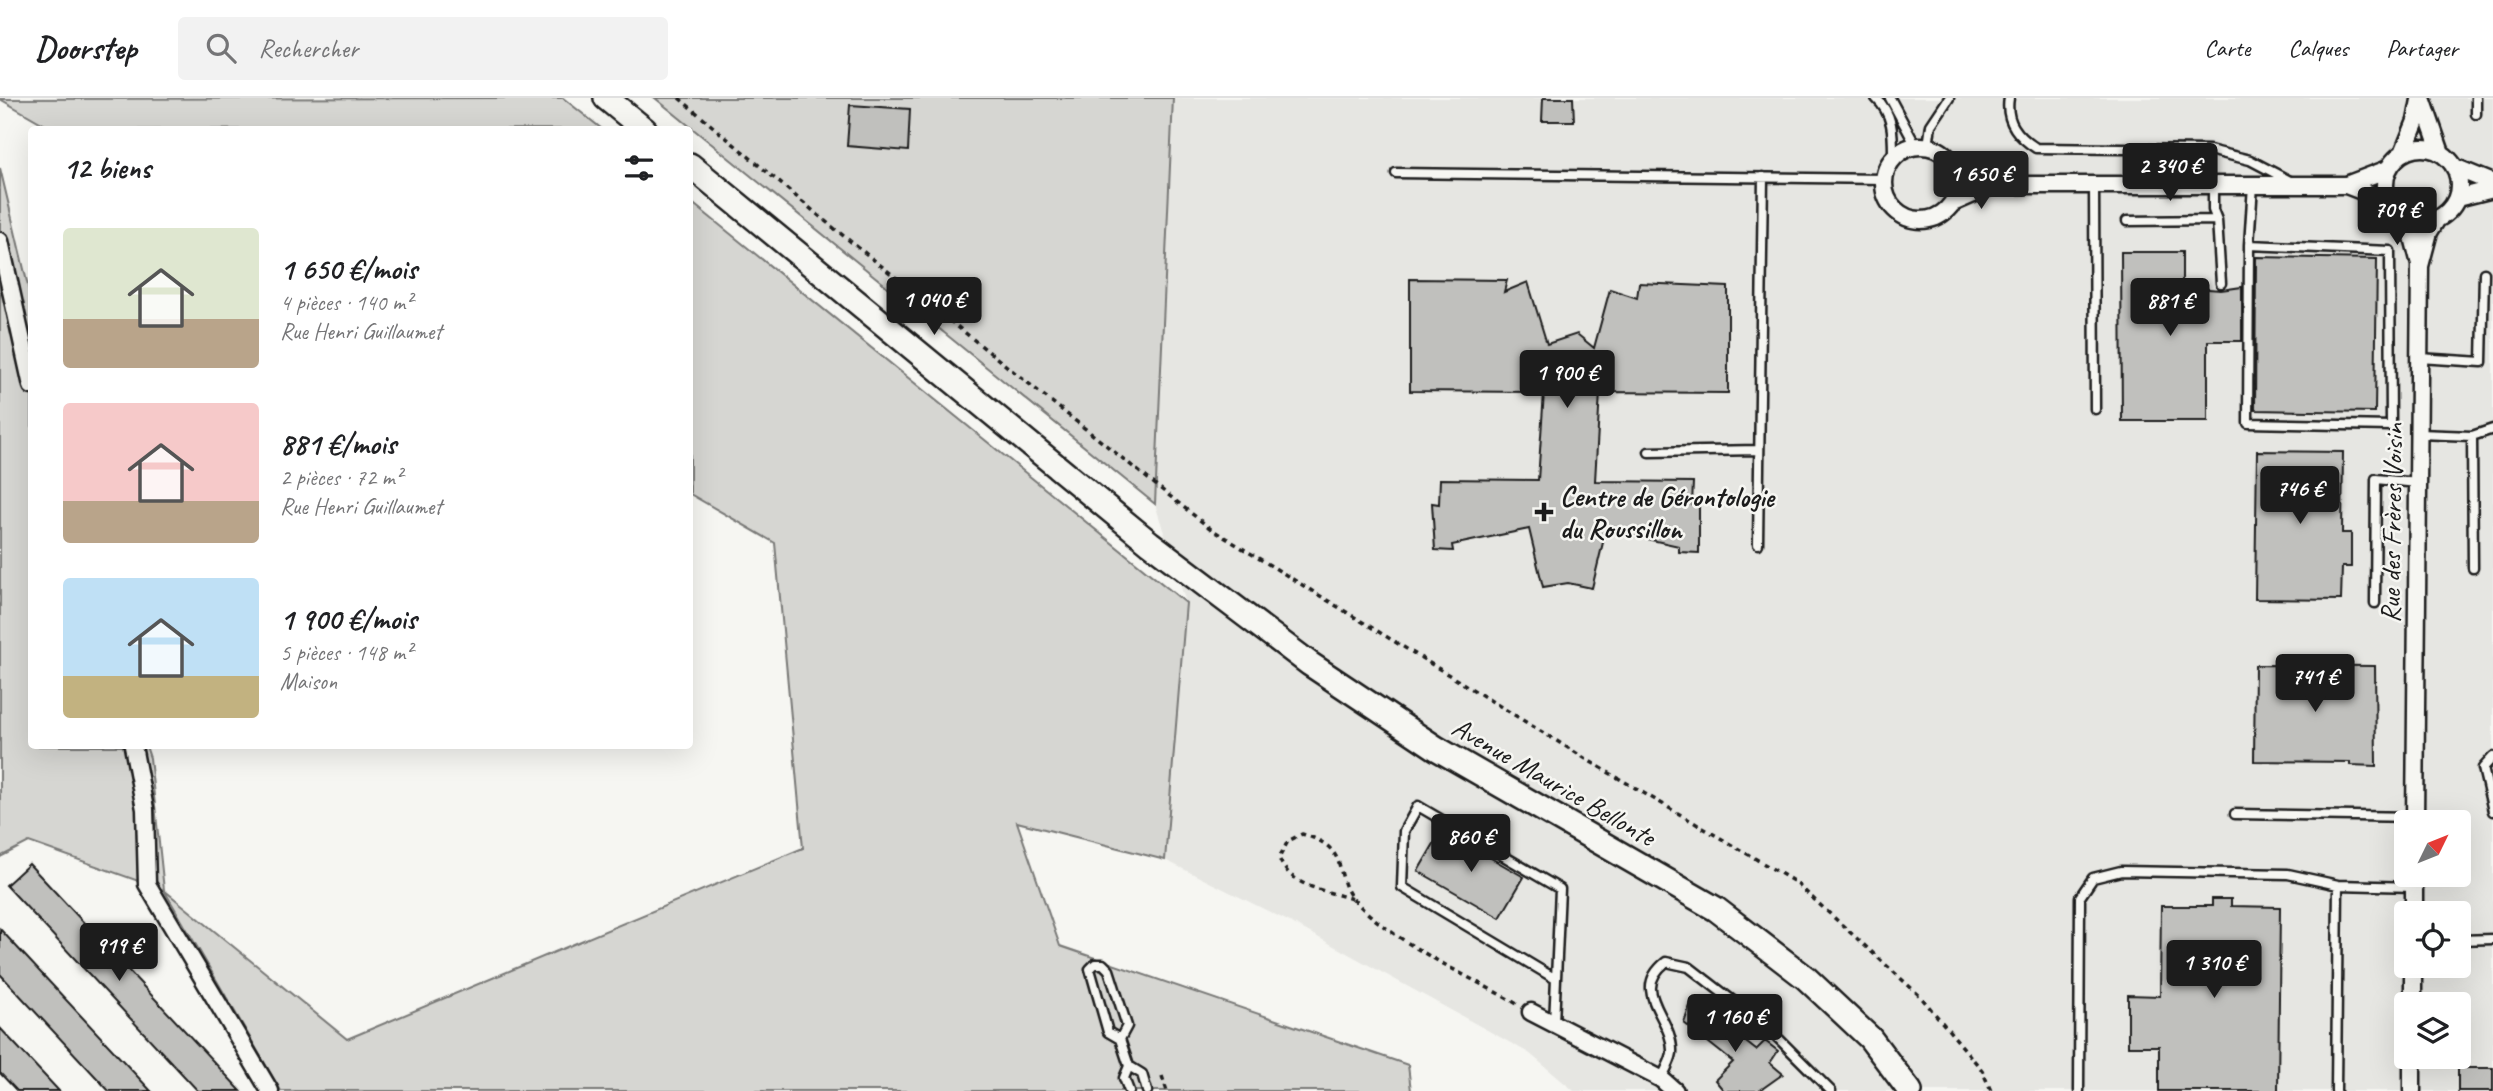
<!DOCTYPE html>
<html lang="fr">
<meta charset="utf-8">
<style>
:root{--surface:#fff;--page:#f2f2f2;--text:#202124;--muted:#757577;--line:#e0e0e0;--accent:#1c1c1c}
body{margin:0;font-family:Caveat,sans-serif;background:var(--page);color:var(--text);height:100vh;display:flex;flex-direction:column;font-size:26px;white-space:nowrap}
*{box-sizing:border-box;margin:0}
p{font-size:23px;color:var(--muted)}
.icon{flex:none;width:38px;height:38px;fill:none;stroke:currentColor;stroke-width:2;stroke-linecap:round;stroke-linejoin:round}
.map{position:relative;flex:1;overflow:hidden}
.drawer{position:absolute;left:28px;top:28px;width:665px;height:623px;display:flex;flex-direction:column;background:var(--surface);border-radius:7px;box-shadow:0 7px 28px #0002}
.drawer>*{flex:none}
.needle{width:46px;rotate:47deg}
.tools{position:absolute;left:2394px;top:712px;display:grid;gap:14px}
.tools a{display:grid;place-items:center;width:77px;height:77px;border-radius:7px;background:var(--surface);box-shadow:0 7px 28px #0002;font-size:35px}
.price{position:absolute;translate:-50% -60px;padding:0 16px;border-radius:7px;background:var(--accent);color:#fff;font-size:23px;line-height:46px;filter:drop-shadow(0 2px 4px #0008)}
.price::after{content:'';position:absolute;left:50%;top:42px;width:21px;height:16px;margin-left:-10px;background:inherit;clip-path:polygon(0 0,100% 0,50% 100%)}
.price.on{background:#222;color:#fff}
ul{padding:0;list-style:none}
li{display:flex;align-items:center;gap:21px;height:175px;padding:0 35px}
li span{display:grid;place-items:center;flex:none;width:196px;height:140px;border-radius:7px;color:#555}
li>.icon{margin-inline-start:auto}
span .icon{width:84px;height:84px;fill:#fffc;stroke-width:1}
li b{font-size:30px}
h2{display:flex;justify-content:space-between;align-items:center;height:84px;padding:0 35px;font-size:30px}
header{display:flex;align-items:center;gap:42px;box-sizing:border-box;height:98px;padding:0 35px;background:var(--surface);border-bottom:2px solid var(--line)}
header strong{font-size:33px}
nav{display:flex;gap:38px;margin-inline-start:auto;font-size:24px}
.search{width:490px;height:63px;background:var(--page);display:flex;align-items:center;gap:18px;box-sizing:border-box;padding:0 24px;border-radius:7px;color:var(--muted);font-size:26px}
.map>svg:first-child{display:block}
</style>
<header>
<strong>Doorstep</strong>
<div class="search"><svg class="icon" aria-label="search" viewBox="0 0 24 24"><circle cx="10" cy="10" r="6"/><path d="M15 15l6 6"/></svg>Rechercher</div>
<nav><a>Carte</a><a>Calques</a><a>Partager</a></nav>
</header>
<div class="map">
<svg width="2493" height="993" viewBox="0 0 2493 993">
<rect width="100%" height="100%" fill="#f6f6f2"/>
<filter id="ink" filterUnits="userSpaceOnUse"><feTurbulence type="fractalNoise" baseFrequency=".0143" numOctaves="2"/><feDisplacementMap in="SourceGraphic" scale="14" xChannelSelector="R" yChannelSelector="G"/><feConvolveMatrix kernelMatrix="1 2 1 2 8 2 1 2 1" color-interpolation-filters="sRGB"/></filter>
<g filter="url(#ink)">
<path fill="#e6e6e2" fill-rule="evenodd" d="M 1173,0 L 2493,0 L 2493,993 L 1574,993 L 1529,955 L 1292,825 L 1165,762 L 1186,505 L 1155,406 ZM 2406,724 L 2459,724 L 2459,777 L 2406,777 ZM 2406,816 L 2459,816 L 2459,868 L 2406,868 ZM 2406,906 L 2459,906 L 2459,959 L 2406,959 Z"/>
<path fill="#d6d6d2" stroke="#797977" stroke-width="2" d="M 563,0 L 602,31 L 54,32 L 0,1 Z
M 655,0 L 1173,0 L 1155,406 Z
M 0,70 L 32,205 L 32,648 L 146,648 L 150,660 L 164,792 L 347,941 L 803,750 L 775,445 L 690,396 L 690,103 L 1186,505 L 1165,762 L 1017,724 L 1060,848 L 1408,967 L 1411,993 L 281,993 L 164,792 L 29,744 L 0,759 Z"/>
<path fill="#c0c0bd" stroke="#1c1c1c" stroke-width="2" d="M 1543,0 L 1573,0 L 1574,23 L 1542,23 Z
M 850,7 L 910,11 L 908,53 L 847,48 Z
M 2121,154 L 2182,154 L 2182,189 L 2221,192 L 2242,189 L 2242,243 L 2208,243 L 2208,323 L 2122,323 Z
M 2256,159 L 2377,161 L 2375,314 L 2255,312 Z
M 1410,181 L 1507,182 L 1504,194 L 1528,184 L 1547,246 L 1577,236 L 1594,250 L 1610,191 L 1637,200 L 1639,185 L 1728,189 L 1728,295 L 1600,294 L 1595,383 L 1693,384 L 1692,407 L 1699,408 L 1699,455 L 1679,454 L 1679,448 L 1606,432 L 1592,490 L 1568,485 L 1543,489 L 1529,431 L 1452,447 L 1453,453 L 1435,452 L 1432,405 L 1439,406 L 1440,381 L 1538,382 L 1544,294 L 1410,293 Z
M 2257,353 L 2343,354 L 2342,435 L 2351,435 L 2351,469 L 2342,469 L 2341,502 L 2255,501 Z
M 2255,567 L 2375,568 L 2376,668 L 2350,667 L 2350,664 L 2254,663 Z
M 1442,732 L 1524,779 L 1500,820 L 1418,773 Z
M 29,766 L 241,993 L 198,993 L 6,787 Z
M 2212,801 L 2231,801 L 2231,808 L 2280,809 L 2278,993 L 2159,993 L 2159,948 L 2128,948 L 2128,897 L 2160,898 L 2161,808 L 2212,808 Z
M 0,831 L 151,993 L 109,993 L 0,876 Z
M 1692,902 L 1756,952 L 1765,943 L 1778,953 L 1770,965 L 1783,976 L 1759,993 L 1724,993 L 1715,982 L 1733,964 L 1684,925 Z
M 0,930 L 59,993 L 17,993 L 0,975 Z
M 2458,970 L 2493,970 L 2493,993 L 2458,993 Z"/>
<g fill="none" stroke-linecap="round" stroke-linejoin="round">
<g stroke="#1c1c1c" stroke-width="13">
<path id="service" d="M 1876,0 C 1894,17 1893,37 1893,60
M 1890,0 L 1916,48
M 2009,0 C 2005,23 2017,38 2036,50 L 2209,52 L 2250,62 L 2290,83
M 2476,16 L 2476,0
M 1928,48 L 1931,27 L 1949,0
M 1396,75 L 1884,81
M 2094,87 L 2095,311
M 2213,87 L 2213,112 L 2217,122
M 2127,123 L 2217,122 L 2221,185
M 2249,147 L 2390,153 L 2391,328 L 2248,325 Z
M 2249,147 L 2253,87
M 2419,260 L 2482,264 L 2484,175
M 2419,336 L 2472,338 L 2473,470
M 2472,338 L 2493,331
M 1649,354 L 1759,352
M 1758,446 L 1763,79
M 2375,505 L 2376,381 L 2418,385
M 2493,659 L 2483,670 L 2493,713
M 2235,716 L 2415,719
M 2459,842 L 2493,841
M 1554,880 L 1402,789 L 1404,733 L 1418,708 L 1560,791 L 1554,925
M 1120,941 L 1127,928 L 1109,872 L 1103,866 L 1095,866 L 1090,871 L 1108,934 L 1120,941 L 1129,968 L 1124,980 L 1129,993
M 1129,968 L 1142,976 L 1147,993
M 1661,981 C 1665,973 1671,963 1672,955 C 1674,919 1628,894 1666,864 L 1689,869 L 1733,903 L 1773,935 L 1831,993
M 2079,993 L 2080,799 L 2093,780 L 2121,773 L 2288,776 L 2338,787 L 2414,789
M 2336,993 L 2338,787"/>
</g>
<g stroke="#1c1c1c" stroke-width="21">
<path id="minor" d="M 2422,0 L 2441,55
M1884 85a37 37 0 1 1 74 0a37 37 0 1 1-74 0Z
M2385 87a37 37 0 1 1 74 0a37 37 0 1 1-74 0Z
M 2403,55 L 2416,23 L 2420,2
M 1954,68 L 1994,87
M 2454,69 L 2493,85
M 2346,87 L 2388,71
M 2457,100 L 2493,91
M 1953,105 L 1994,87 L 2346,87 L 2388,103
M 2402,119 L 2412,135 L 2420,166
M 0,143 L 32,288
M 133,648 L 145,711 L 147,786 L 270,993
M 2415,724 L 2420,168 L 2429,134 L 2437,121
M 2414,816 L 2414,777
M 2413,906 L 2413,868
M 1531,914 L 1661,981 L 1675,993
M 2412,993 L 2412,959"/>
</g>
<g stroke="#1c1c1c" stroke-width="28">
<path id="secondary" d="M 606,0 L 645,32
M 690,67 L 1150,445 L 1310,566 L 1436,650 L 1716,811 L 1806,880 L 1870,940 L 1910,993"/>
</g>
<path stroke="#1c1c1c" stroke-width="3.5" stroke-dasharray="5 5" stroke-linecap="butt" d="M 679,0 L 830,127 L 1211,431 L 1591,664 L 1795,784 L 1920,898 L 1982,972 L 1991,993
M 1352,801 C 1325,792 1290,789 1279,760 L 1288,743 L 1302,736 C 1354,751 1331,778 1355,803 C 1396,846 1465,876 1517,906
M 1162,978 L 1167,993"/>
<use href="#service" stroke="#f6f6f2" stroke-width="8"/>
<use href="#minor" stroke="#f6f6f2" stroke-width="16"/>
<use href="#secondary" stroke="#f6f6f2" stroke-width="23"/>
</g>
</g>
<path fill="#1c1c1c" stroke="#f6f6f2" stroke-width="2.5" d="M1540.5 403.5h7v7h7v7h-7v7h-7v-7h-7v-7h7z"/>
<g text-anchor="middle" stroke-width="5" stroke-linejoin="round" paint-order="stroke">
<g font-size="28" font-weight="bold" fill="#1c1c1c" stroke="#f6f6f2" text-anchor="start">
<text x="1560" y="408">Centre de Gérontologie<tspan x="1560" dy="32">du Roussillon</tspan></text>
</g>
<g font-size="28" fill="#1c1c1c" stroke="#f6f6f2">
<text transform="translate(2391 425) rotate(-89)" y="10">Rue des Frères Voisin</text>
<text transform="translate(1554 683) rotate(30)" y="10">Avenue Maurice Bellonte</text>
</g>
</g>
</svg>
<div class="tools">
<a><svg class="needle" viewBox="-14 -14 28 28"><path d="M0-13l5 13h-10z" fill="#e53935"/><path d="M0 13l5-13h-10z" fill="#757577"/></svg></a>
<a><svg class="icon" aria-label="locate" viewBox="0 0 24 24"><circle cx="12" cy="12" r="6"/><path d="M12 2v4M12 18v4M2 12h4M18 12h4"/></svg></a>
<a><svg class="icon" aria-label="layers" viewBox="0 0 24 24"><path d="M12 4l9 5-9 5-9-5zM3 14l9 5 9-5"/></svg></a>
</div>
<b class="price" style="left:2170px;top:105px">2 340 €</b>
<b class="price on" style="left:1981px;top:113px">1 650 €</b>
<b class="price" style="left:2397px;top:149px">709 €</b>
<b class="price" style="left:934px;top:239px">1 040 €</b>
<b class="price" style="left:2170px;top:240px">881 €</b>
<b class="price" style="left:1567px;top:312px">1 900 €</b>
<b class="price" style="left:2300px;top:428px">746 €</b>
<b class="price" style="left:2315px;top:616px">741 €</b>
<b class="price" style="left:1471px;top:776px">860 €</b>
<b class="price" style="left:119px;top:885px">919 €</b>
<b class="price" style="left:2214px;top:902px">1 310 €</b>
<b class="price" style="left:1735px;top:956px">1 160 €</b>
<section class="drawer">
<h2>12 biens<svg class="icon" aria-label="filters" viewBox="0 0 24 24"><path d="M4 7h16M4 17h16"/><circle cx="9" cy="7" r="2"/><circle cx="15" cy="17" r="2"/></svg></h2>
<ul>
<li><span style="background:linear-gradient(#dfe7d0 65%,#b9a48a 0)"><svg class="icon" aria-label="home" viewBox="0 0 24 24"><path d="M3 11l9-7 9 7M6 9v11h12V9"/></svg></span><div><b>1 650 €/mois</b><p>4 pièces · 140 m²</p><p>Rue Henri Guillaumet</p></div></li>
<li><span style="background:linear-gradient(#f6c9c9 70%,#b9a48a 0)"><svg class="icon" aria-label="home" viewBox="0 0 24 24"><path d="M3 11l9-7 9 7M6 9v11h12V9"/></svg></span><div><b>881 €/mois</b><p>2 pièces · 72 m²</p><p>Rue Henri Guillaumet</p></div></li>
<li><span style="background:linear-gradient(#bfe0f5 70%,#c2b280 0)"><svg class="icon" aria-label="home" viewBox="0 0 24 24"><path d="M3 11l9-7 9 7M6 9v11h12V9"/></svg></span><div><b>1 900 €/mois</b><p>5 pièces · 148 m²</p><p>Maison</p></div></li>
</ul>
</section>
</div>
